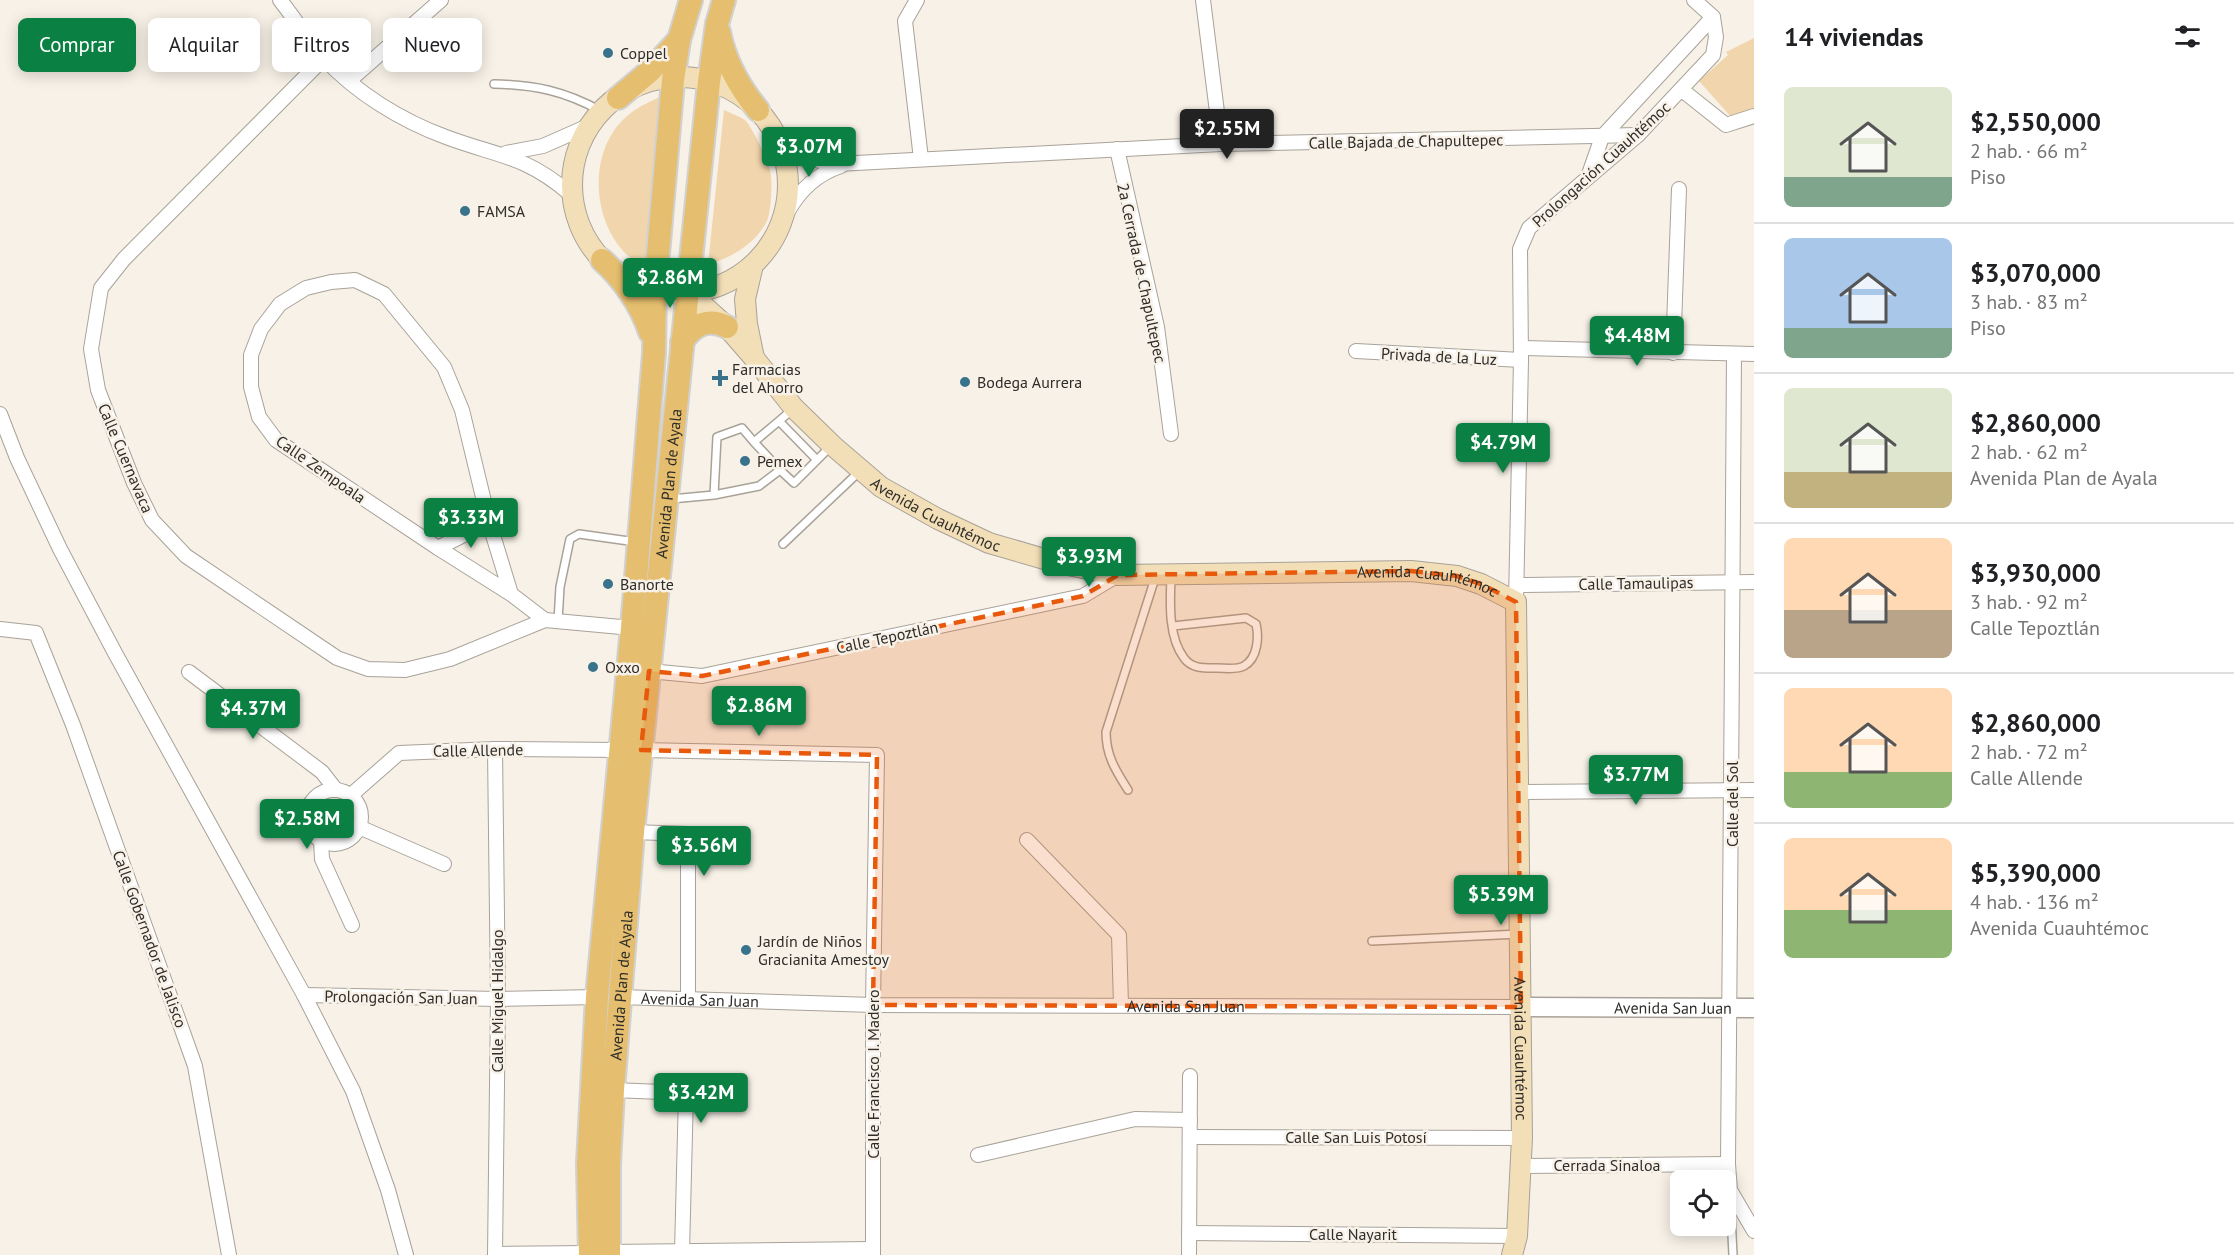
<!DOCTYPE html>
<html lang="es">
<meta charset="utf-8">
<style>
:root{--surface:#fff;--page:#f2f2f2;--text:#202124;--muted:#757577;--line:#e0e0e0;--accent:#0b8043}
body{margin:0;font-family:"PT Sans",sans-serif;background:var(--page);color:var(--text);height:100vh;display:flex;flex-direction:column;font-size:22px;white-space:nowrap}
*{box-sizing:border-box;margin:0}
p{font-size:20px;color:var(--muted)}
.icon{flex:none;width:33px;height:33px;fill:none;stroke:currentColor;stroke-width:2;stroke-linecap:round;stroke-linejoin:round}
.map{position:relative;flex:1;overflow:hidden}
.sheet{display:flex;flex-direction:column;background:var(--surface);width:480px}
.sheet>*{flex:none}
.guide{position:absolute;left:18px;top:18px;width:570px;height:54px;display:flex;gap:12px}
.controls{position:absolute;left:1670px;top:1170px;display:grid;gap:12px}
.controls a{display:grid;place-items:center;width:66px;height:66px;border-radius:9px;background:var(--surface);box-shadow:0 3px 15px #0003;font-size:30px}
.price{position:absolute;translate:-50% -51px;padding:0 14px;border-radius:6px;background:var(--accent);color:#fff;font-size:20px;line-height:39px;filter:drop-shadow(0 2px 3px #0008)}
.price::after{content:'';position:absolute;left:50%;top:36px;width:18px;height:14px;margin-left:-9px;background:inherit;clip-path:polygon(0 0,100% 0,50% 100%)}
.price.active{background:#222;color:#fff}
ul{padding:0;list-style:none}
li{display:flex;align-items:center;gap:18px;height:150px;padding:0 30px}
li+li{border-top:2px solid var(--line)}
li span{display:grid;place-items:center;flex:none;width:168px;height:120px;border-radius:9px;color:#555}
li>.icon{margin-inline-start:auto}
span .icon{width:72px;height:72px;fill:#fffc;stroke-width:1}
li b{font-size:26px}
h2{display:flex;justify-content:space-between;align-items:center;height:72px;padding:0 30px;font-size:26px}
.tag{padding:0 21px;border-radius:9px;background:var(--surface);box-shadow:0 3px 15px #0003;font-size:21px;line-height:54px}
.tag.active{background:var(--accent);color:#fff}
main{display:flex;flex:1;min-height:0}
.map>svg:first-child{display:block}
</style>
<main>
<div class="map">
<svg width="1754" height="1255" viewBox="0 0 1754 1255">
<rect width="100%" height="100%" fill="#f7f1e7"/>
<path fill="#f1d5ac" d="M 1754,38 L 1754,108 L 1732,118 L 1699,81 L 1728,55 L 1726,52 Z
M 662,96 L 647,266 C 641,263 632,260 627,255 C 591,220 588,151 626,117 C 637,107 649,102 662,96 Z
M 724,110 C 730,113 739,116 745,120 C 752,127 768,160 770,170 C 773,181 771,212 767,221 C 755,245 731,257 708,265 Z"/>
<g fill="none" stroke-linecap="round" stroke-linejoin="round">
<g stroke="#a8a299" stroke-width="10">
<path id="service" d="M 494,84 C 536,85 564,91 601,111
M 793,409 L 779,421 L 817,460
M 779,421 L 754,442 L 780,470
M 714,495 L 759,486 L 780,470 L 794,483 L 830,447
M 671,499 L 714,495 L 717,437 L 742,428 L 754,442
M 783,544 L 860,471
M 1171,577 C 1170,602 1168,637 1184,658 C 1192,669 1204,668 1217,668 C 1226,668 1237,670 1244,666 C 1258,658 1259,637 1256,624 L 1246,618 L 1173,626
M 558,621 L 560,587 L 570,539 L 579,534 L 636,542
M 1128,790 C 1116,771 1106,756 1106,732 L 1156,575
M 1372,941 L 1519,934
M 1730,1195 L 1733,1255"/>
</g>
<g stroke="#a8a299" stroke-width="16">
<g id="minor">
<path d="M 280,0 C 295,19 308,40 324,58 C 356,93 402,121 446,137 C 496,156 525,155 569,193"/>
<path d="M 917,0 L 905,21 L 921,159"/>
<path d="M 1203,0 L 1221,144"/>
<path d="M 324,58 L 124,259 L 101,288 L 91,349 L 98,390 L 134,483 L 152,520 L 186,556 L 337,658 L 368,669 L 405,670 L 450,659 L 545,620 L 632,628"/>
<path d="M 349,81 L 441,0"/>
<path d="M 1682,90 L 1726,125 L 1754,116"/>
<path d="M 783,142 L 810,159 L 837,164 L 1221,144 L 1638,135"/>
<path d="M 1117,149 L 1157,327 L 1171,434"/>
<path d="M 506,153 L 543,146 L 586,127"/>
<path d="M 1588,177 L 1602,137 L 1713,17"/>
<path d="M 787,213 C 799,191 816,174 841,166"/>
<path d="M 1521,348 L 1754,354"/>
<path d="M 1356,351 L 1521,360"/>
<path d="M 1673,353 L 1679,189"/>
<path d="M 1734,354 C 1731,624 1732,894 1728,1164 L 1730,1190 L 1754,1231"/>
<path d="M 0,414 L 17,458 L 60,549 L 115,653 L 304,995 L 353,1091 L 388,1190 L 406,1255"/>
<path d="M 438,548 L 489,522"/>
<path d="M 1517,585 L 1754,582"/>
<path d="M 511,594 L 438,548 L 276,440 L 259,417 L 251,387 L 251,355 L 261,329 L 280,304 L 306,288 L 331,282 L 355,280 L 384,294 L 444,367 L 462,410 L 489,522 L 511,594 L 545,620"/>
<path d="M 1516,602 L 1521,360 L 1520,249 L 1529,228 L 1638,135 L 1713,55 L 1716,37 L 1713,17 L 1694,0"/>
<path d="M 0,629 L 36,633 L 73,725 L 195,1066 L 229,1255"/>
<path d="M 649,671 L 702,676 L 1083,596 L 1118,575"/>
<path d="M 189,672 L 322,772 L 336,790"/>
<path d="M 641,750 L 877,755 L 873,1005 L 873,1255"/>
<circle cx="334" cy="817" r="27"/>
<path d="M 1518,792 L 1754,790"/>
<path d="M 350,796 L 399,753 L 495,749 L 621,750"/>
<path d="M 359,827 L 444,864"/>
<path d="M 633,832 L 688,834 L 688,998"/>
<path d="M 1027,840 L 1119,935 L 1121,1005"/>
<path d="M 321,841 L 322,859 L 352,925"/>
<path d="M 304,995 L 498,999 L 597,997"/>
<path id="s1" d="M 619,997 L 873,1005 L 1521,1007"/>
<path d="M 613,1090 L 686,1093 L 682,1252"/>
<path d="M 1190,1137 L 1522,1138"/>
<path d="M 978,1155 L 1135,1119 L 1190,1120"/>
<path d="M 1522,1166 L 1728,1164"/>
<path d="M 1189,1233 L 1517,1236"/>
<path d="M 608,1252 L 873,1249"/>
<path d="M 495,1254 L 590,1253"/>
<path d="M 495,1255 L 498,999 L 495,749"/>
<path d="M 1189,1255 L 1190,1076"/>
</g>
</g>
<g stroke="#a8a299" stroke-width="21">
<g id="tertiary">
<path id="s2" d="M 1521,1007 L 1754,1008"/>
</g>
</g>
<g stroke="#a8a299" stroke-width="22">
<g id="secondary">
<circle cx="680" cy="185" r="108"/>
<path d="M 753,265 L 745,299 L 747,324 L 754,358"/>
<path id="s3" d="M 687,291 L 727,327 L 754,358 L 794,408 L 832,445 L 881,487 L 938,519 L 989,543 L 1058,563 L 1118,575 L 1411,571 L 1457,576 L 1481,584 L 1516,602 L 1522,1138 L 1517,1236 L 1512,1255"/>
</g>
</g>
<g stroke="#d1d1d0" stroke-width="26">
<g id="primary">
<path d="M 719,32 C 725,62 739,87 758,110"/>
<path d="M 618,98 L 650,71 L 679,40"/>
<path d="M 602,260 C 624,280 640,303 650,332"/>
<path d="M 682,342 C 693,325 708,317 727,327"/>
<path d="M 590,1255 L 588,1163 L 597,997 L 632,628 L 654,353 L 655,289 L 673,80 L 679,40 L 691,0"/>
<path id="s4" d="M 609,1255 L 609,1164 L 613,1090 L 633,832 L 709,82 L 717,24 L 724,0"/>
</g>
</g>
<use href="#service" stroke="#fff" stroke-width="7"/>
<use href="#minor" stroke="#fff" stroke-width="14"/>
<use href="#tertiary" stroke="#fff" stroke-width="18"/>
<use href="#secondary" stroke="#f2dfb7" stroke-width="20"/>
<use href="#primary" stroke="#e5bf6f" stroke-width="22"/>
</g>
<path fill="#e8590c" fill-opacity="0.2" stroke="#e8590c" stroke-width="4.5" stroke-dasharray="12 8" stroke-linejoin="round" d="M 1411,571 L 1457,576 L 1481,584 L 1516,602 L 1521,1007 L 873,1005 L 877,755 L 641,750 L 649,671 L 702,676 L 1083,596 L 1118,575 Z"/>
<g fill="#38728b" stroke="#f7f1e7" stroke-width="2">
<circle cx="608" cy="53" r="6"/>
<circle cx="465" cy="211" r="6"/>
<path d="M717 369h6v6h6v6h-6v6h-6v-6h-6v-6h6z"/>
<circle cx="965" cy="382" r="6"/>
<circle cx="745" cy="461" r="6"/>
<circle cx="608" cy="584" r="6"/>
<circle cx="593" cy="667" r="6"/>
<circle cx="746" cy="950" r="6"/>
</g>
<g text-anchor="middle" stroke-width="5" stroke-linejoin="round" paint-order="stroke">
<g font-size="16" fill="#2f2d29" stroke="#f7f1e7" text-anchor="start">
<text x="620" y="59">Coppel</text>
<text x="477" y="217">FAMSA</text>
<text x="732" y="375">Farmacias<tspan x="732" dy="18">del Ahorro</tspan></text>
<text x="977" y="388">Bodega Aurrera</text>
<text x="757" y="467">Pemex</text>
<text x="620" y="590">Banorte</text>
<text x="605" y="673">Oxxo</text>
<text x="758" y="947">Jardín de Niños<tspan x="758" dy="18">Gracianita Amestoy</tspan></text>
</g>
<g font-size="16" fill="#2f2d29" stroke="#f7f1e7">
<text transform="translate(1406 141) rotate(-1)" y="6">Calle Bajada de Chapultepec</text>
<text transform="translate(1601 164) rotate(-42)" y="6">Prolongación Cuauhtémoc</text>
<text transform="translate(1142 273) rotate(78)" y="6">2a Cerrada de Chapultepec</text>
<text transform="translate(1439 356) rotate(3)" y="6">Privada de la Luz</text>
<text transform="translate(126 458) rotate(67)" y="6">Calle Cuernavaca</text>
<text transform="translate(321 469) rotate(35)" y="6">Calle Zempoala</text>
<text dy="6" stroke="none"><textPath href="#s4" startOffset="774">Avenida Plan de Ayala</textPath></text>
<text dy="6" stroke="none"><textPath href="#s3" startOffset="338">Avenida Cuauhtémoc</textPath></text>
<text transform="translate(1636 583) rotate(-1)" y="6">Calle Tamaulipas</text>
<text dy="6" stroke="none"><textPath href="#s3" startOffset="842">Avenida Cuauhtémoc</textPath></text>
<text transform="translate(887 637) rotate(-12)" y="6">Calle Tepoztlán</text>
<text transform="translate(478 750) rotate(-1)" y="6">Calle Allende</text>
<text transform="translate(1732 804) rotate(-90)" y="6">Calle del Sol</text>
<text transform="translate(150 939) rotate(70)" y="6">Calle Gobernador de Jalisco</text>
<text dy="6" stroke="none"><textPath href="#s4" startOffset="270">Avenida Plan de Ayala</textPath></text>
<text transform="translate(401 997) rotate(1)" y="6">Prolongación San Juan</text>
<text dy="6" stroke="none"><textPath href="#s1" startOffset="81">Avenida San Juan</textPath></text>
<text transform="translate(497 1001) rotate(-90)" y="6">Calle Miguel Hidalgo</text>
<text dy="6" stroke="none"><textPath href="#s1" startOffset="567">Avenida San Juan</textPath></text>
<text dy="6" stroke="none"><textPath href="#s2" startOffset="152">Avenida San Juan</textPath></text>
<text dy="6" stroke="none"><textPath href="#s3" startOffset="1382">Avenida Cuauhtémoc</textPath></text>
<text transform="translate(873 1074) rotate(-90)" y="6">Calle Francisco I. Madero</text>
<text x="1356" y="1143">Calle San Luis Potosí</text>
<text x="1607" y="1171">Cerrada Sinaloa</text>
<text x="1353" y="1240">Calle Nayarit</text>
</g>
</g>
</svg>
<div class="controls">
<a><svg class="icon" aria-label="locate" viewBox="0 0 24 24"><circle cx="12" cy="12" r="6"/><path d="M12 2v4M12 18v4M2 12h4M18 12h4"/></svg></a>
</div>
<b class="price active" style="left:1227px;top:160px">$2.55M</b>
<b class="price" style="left:809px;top:178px">$3.07M</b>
<b class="price" style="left:670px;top:309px">$2.86M</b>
<b class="price" style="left:1637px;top:367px">$4.48M</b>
<b class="price" style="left:1503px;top:474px">$4.79M</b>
<b class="price" style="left:471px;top:549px">$3.33M</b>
<b class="price" style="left:1089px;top:588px">$3.93M</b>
<b class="price" style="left:759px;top:737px">$2.86M</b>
<b class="price" style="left:253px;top:740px">$4.37M</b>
<b class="price" style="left:1636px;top:806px">$3.77M</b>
<b class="price" style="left:307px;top:850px">$2.58M</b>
<b class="price" style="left:704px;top:877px">$3.56M</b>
<b class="price" style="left:1501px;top:926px">$5.39M</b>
<b class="price" style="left:701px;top:1124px">$3.42M</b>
<div class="guide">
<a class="tag active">Comprar</a>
<a class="tag">Alquilar</a>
<a class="tag">Filtros</a>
<a class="tag">Nuevo</a>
</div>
</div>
<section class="sheet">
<h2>14 viviendas<svg class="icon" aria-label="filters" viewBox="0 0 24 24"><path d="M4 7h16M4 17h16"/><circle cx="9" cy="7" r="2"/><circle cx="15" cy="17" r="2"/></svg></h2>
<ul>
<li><span style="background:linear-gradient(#dfe7d0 75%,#7fa58c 0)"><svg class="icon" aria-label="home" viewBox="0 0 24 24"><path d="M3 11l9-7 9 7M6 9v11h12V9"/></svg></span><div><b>$2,550,000</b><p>2 hab. · 66 m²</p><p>Piso</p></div></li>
<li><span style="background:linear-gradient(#a9c7e8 75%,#7fa58c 0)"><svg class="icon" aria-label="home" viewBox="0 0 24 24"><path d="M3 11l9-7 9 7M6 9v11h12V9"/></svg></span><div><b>$3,070,000</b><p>3 hab. · 83 m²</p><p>Piso</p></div></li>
<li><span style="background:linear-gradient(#dfe7d0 70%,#c2b280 0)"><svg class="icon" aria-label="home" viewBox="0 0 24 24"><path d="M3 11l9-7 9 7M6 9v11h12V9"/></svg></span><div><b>$2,860,000</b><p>2 hab. · 62 m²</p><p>Avenida Plan de Ayala</p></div></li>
<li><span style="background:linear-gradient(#ffd9b3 60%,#b9a48a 0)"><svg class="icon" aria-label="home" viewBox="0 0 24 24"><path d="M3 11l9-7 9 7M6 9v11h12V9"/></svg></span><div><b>$3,930,000</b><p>3 hab. · 92 m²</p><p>Calle Tepoztlán</p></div></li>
<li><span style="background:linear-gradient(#ffd9b3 70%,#8fb573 0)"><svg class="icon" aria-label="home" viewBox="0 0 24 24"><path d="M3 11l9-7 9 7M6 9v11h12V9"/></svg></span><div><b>$2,860,000</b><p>2 hab. · 72 m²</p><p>Calle Allende</p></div></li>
<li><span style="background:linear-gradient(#ffd9b3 60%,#8fb573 0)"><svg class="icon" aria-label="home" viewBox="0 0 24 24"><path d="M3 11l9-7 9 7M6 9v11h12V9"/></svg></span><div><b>$5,390,000</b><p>4 hab. · 136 m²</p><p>Avenida Cuauhtémoc</p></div></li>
</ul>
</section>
</main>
